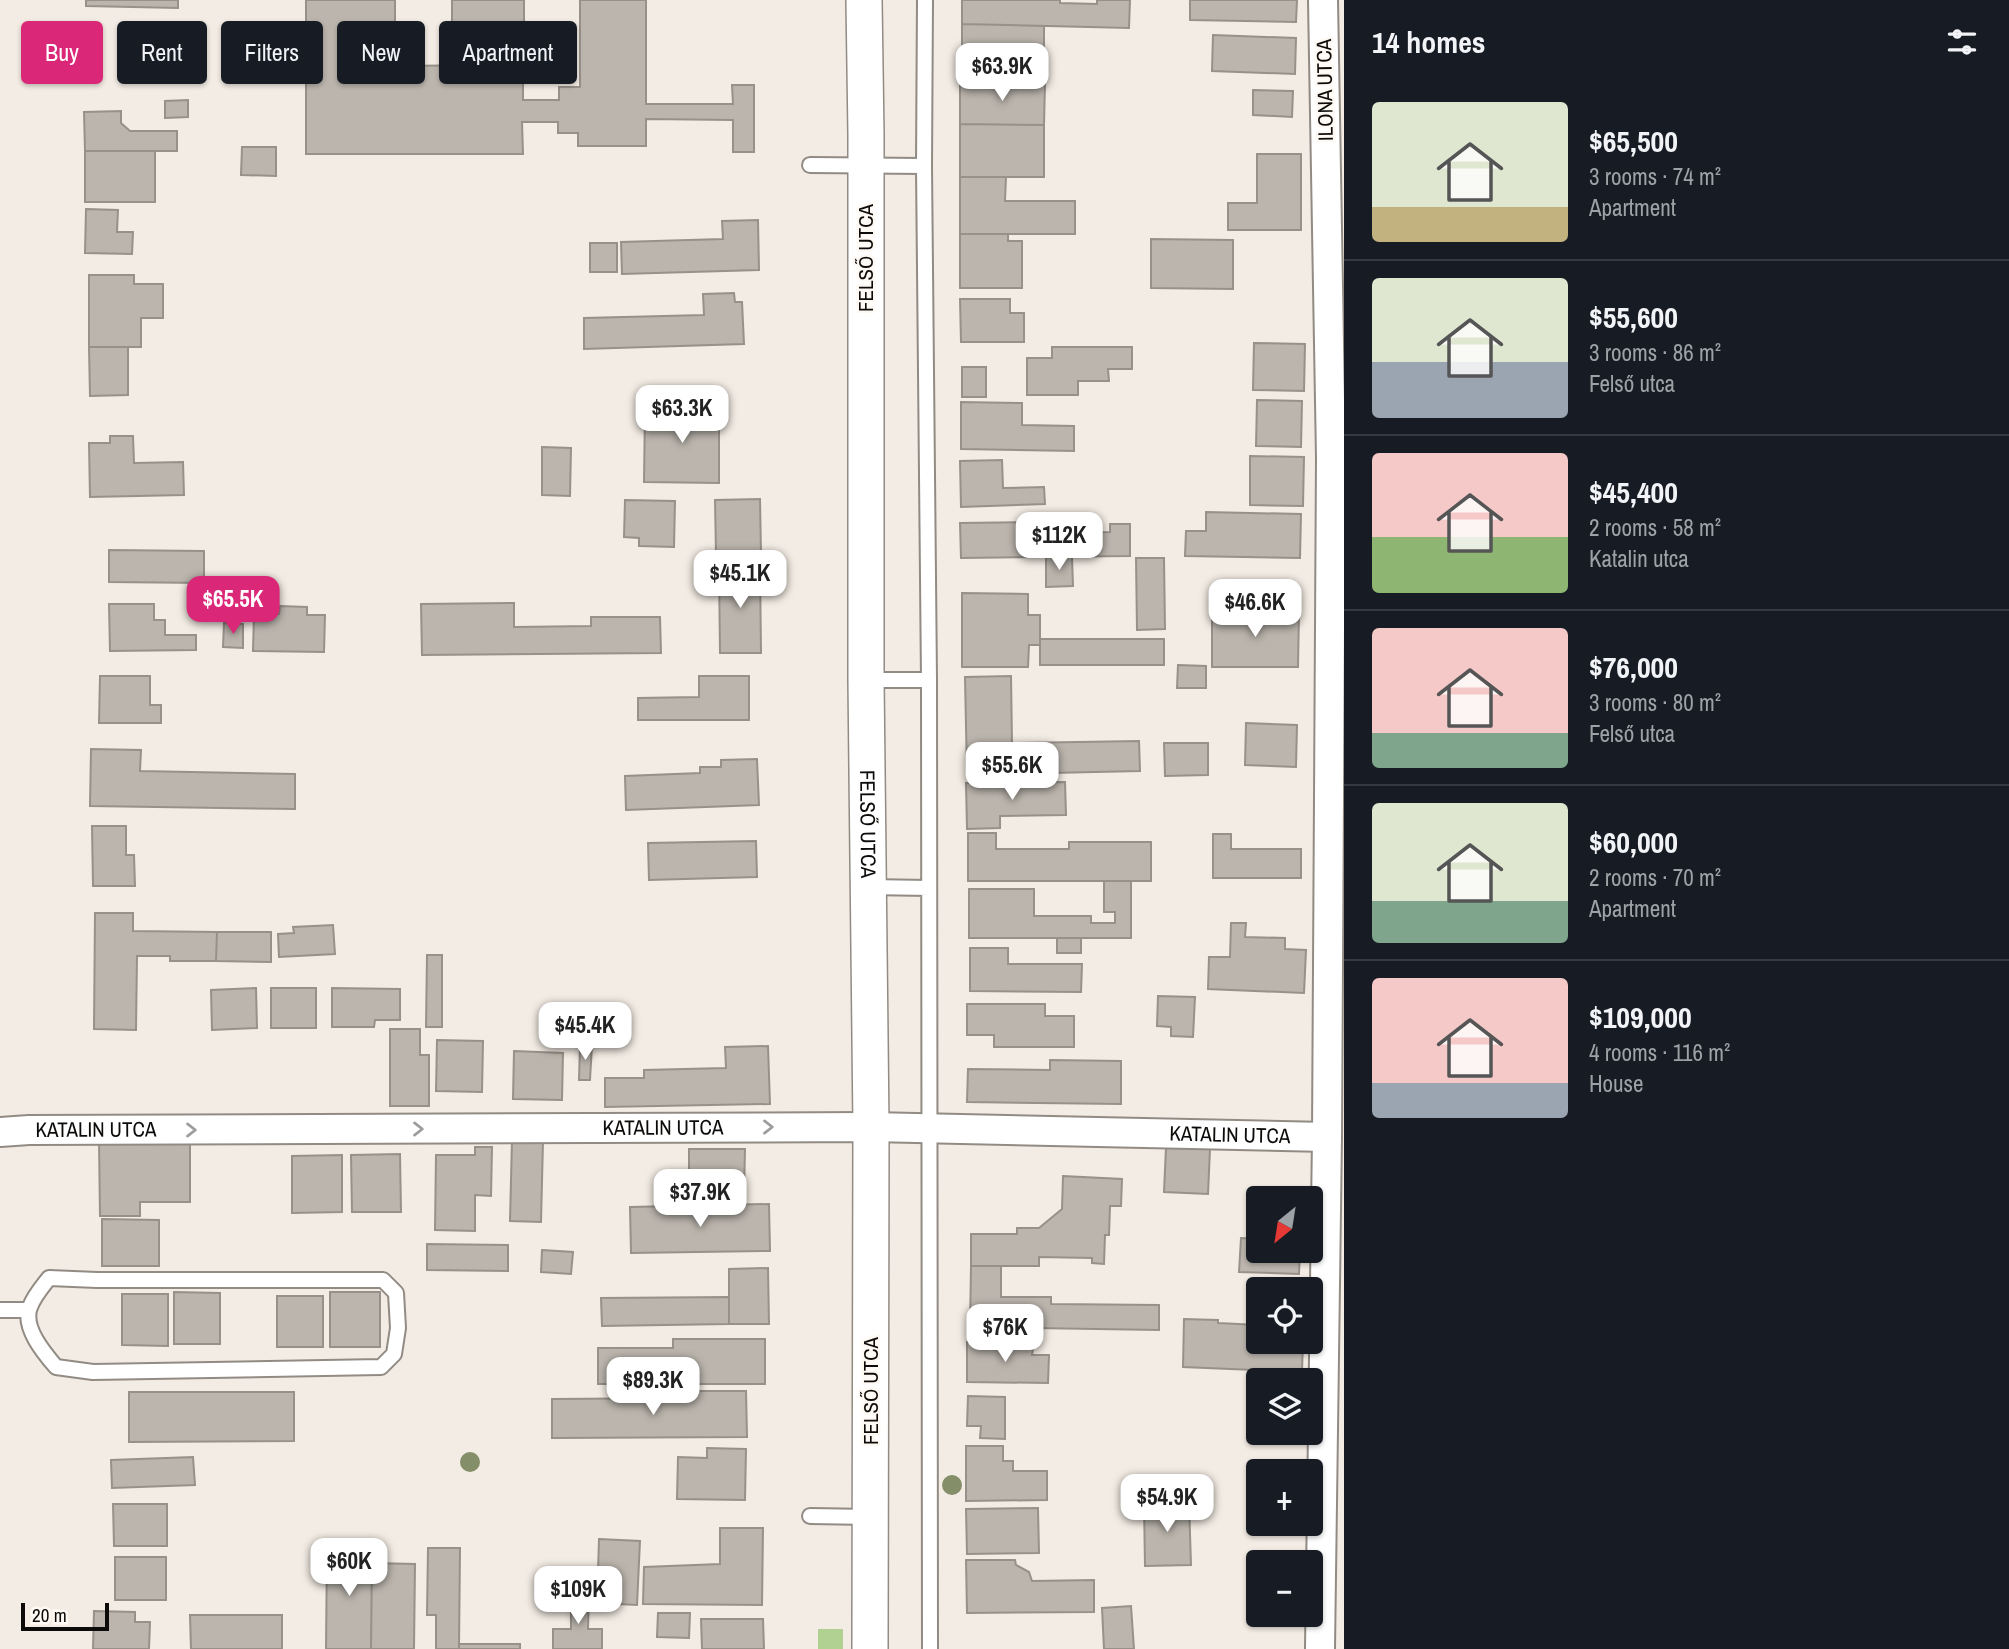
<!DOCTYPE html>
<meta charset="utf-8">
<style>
:root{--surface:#171b24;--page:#242831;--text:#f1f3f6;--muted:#9ea1a6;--line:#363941;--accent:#db2777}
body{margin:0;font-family:"Archivo Narrow",sans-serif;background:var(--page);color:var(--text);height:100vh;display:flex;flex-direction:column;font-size:26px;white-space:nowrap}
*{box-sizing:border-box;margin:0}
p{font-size:23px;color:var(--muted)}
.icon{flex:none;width:38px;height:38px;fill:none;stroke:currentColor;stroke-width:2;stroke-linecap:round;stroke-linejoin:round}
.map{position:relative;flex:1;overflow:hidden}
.sheet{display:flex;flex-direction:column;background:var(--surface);width:665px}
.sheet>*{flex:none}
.guide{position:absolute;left:21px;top:21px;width:665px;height:63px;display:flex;gap:14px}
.needle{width:46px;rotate:210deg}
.controls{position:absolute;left:1246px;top:1186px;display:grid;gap:14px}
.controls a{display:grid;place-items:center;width:77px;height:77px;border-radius:7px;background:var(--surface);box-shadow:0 2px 5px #0004;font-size:35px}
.scale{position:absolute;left:21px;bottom:18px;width:88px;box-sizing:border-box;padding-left:7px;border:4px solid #0d0b09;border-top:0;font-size:19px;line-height:24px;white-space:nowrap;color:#0d0b09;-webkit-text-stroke:5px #fff9f3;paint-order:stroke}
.price{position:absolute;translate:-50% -60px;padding:0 16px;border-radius:14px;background:#fff;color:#222;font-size:23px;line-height:46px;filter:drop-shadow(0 2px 4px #0008)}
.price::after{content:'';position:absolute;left:50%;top:42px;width:21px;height:16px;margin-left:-10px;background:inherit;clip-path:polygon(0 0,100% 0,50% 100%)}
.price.selected{background:var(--accent);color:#fff}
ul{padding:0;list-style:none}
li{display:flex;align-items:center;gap:21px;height:175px;padding:0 28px}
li+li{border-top:2px solid var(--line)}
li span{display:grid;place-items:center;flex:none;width:196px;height:140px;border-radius:7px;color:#555}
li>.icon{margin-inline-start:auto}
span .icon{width:84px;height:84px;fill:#fffc;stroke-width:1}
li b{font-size:30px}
h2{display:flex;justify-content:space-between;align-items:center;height:84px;padding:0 28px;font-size:30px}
.chip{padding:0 24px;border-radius:7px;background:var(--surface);box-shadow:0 2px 5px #0004;font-size:24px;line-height:63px}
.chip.selected{background:var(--accent);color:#fff}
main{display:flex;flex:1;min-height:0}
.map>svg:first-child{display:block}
</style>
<main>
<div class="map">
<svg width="1344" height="1649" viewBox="0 0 1344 1649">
<rect width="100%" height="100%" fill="#f3ece4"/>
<path fill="#b1d192" d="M 818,1629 L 843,1629 L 843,1649 L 818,1649 Z"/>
<path fill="#bbb5ad" stroke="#97918a" stroke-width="2" d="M 86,0 L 178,0 L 178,8 L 86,6 Z
M 306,0 L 395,0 L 395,66 L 490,65 L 490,47 L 452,47 L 452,0 L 524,0 L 524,48 L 532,48 L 532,68 L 523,68 L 523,100 L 559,100 L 559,87 L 580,87 L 580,0 L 646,0 L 646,104 L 733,104 L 732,85 L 754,85 L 754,152 L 733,152 L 733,120 L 646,119 L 646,146 L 578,146 L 578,133 L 558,133 L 558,122 L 522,122 L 523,154 L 306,154 Z
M 962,0 L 1060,0 L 1060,3 L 1097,4 L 1097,0 L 1130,0 L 1129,28 L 962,24 Z
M 1190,0 L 1297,0 L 1296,22 L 1190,20 Z
M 962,24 L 1044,26 L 1044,54 L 1000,54 L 1000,66 L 962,66 Z
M 1213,35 L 1296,38 L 1295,74 L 1212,71 Z
M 960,82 L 1045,82 L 1044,125 L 960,124 Z
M 1253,90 L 1293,91 L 1292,117 L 1253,115 Z
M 188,100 L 188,117 L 165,118 L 165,101 Z
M 121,111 L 121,123 L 130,131 L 177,131 L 177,151 L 85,151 L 84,112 Z
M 960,124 L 1044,125 L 1044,177 L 960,177 Z
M 242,147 L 276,147 L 276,176 L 241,175 Z
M 85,151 L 155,151 L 155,202 L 85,202 Z
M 1257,154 L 1301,154 L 1301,230 L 1228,230 L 1228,203 L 1257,203 Z
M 960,177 L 1006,177 L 1005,201 L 1075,201 L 1075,234 L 960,234 Z
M 86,209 L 118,210 L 117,232 L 133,232 L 132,254 L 85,253 Z
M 758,220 L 759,270 L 622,274 L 621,242 L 723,239 L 722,221 Z
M 960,234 L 1008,234 L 1008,241 L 1022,241 L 1022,288 L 960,288 Z
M 1151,239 L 1233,240 L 1233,289 L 1151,288 Z
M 590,243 L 617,243 L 617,272 L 590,272 Z
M 89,275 L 134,275 L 134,284 L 163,284 L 163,318 L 141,318 L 141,347 L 89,347 Z
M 734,293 L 735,302 L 742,302 L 744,344 L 584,349 L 584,318 L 704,315 L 703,294 Z
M 960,299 L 1010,299 L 1010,313 L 1024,313 L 1024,342 L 961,342 Z
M 1254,343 L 1305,344 L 1304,391 L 1253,390 Z
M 89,347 L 128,347 L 128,395 L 90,396 Z
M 1052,347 L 1132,347 L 1132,369 L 1108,369 L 1109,381 L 1078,381 L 1078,395 L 1027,395 L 1027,358 L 1052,358 Z
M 962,367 L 986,367 L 986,397 L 962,397 Z
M 1257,400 L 1302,401 L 1301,447 L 1256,446 Z
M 961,402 L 1022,403 L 1022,425 L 1074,426 L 1074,451 L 961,449 Z
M 645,408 L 719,408 L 719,483 L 644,482 Z
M 110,436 L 133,436 L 134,463 L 183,462 L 184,495 L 90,497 L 89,443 L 110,443 Z
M 542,447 L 571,448 L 570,496 L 542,495 Z
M 1250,456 L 1304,457 L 1303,506 L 1250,505 Z
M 1002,460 L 1003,488 L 1044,487 L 1045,504 L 961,507 L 960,461 Z
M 760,499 L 761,553 L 716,554 L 715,500 Z
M 625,500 L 675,501 L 674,547 L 639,546 L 639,538 L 624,537 Z
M 1206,512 L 1301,514 L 1300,558 L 1185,556 L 1186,531 L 1206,531 Z
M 1051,522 L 1051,533 L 1110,532 L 1110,524 L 1130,524 L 1130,556 L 961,558 L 960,523 Z
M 109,550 L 204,551 L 204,583 L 109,582 Z
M 1046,557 L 1072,557 L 1073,586 L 1046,587 Z
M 1136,558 L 1164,558 L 1165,629 L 1137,630 Z
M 760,567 L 761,653 L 720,653 L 719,568 Z
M 962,593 L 1028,594 L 1028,615 L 1040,615 L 1040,645 L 1029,645 L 1028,667 L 962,667 Z
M 514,603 L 514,627 L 591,626 L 591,617 L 660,617 L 661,653 L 422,655 L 421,604 Z
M 109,604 L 154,604 L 154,620 L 165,620 L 165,635 L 196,635 L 196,650 L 110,651 Z
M 280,606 L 307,607 L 307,615 L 325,615 L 324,652 L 253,651 L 254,613 L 279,614 Z
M 1212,610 L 1299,611 L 1298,667 L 1212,667 Z
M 224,623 L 243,624 L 243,648 L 223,647 Z
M 1040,639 L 1164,639 L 1164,665 L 1040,665 Z
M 1178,665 L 1206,666 L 1206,688 L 1177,688 Z
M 100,676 L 150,676 L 150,705 L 161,705 L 161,723 L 99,723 Z
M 699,676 L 749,676 L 749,720 L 638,720 L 638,698 L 699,697 Z
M 1011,676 L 1012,743 L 1139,741 L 1140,771 L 967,775 L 965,677 Z
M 1246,723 L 1297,725 L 1296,767 L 1245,765 Z
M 1164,743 L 1208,743 L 1208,775 L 1165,776 Z
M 91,749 L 141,750 L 140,771 L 295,774 L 295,809 L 90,806 Z
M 757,759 L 759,805 L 626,810 L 625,776 L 700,773 L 700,767 L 721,767 L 721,760 Z
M 1065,782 L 1066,815 L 1000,816 L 1000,828 L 967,829 L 966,783 Z
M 92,826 L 126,826 L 126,855 L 134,855 L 135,886 L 93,886 Z
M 968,833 L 996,833 L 996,849 L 1069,849 L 1069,842 L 1151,842 L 1151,881 L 968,881 Z
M 1213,834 L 1231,834 L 1231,849 L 1301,849 L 1301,878 L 1213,878 Z
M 756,841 L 757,877 L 649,880 L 648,843 Z
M 1104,881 L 1131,881 L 1131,938 L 969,938 L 969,889 L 1034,889 L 1034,916 L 1091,916 L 1091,923 L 1115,923 L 1115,912 L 1104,912 Z
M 95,913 L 133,913 L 133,931 L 217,932 L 216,961 L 170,961 L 170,956 L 137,956 L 136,1030 L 94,1029 Z
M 1231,923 L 1246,923 L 1245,937 L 1285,938 L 1285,949 L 1306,950 L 1304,993 L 1208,989 L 1209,957 L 1230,957 Z
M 333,925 L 335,954 L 279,957 L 278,934 L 294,933 L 293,927 Z
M 217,932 L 271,932 L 271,962 L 216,961 Z
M 1057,938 L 1081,938 L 1081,953 L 1057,953 Z
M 970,948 L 1008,948 L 1008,964 L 1082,964 L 1081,992 L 970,991 Z
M 427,955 L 442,955 L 442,1027 L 426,1027 Z
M 256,988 L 257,1028 L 212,1030 L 211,990 Z
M 271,988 L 316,988 L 316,1028 L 271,1028 Z
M 332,988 L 400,989 L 400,1020 L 375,1020 L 374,1027 L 332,1027 Z
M 1158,996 L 1195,997 L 1193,1037 L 1171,1036 L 1171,1027 L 1157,1026 Z
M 967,1004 L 1045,1004 L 1045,1016 L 1074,1016 L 1074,1047 L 994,1047 L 994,1035 L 967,1035 Z
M 390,1029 L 420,1029 L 420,1055 L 429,1055 L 429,1106 L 390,1106 Z
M 437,1040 L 483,1041 L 482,1092 L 436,1091 Z
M 580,1045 L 592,1045 L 590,1080 L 579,1080 Z
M 768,1046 L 770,1104 L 605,1107 L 605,1078 L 644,1078 L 644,1070 L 726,1068 L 725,1047 Z
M 514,1051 L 563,1053 L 562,1100 L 513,1099 Z
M 1050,1060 L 1121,1061 L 1121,1104 L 967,1102 L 968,1069 L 1050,1070 Z
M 99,1140 L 190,1140 L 190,1202 L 140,1202 L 140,1216 L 100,1216 Z
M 512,1140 L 543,1141 L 541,1222 L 510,1221 Z
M 475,1147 L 492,1147 L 491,1196 L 475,1195 L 475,1231 L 435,1230 L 436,1155 L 475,1155 Z
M 1166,1147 L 1210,1149 L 1208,1194 L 1164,1192 Z
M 689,1149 L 745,1149 L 744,1192 L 689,1192 Z
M 400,1154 L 401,1212 L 352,1212 L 351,1155 Z
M 342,1155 L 342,1212 L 292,1213 L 292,1156 Z
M 1063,1176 L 1122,1179 L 1121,1206 L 1110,1206 L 1109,1235 L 1105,1235 L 1104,1264 L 1092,1263 L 1092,1258 L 1039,1257 L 1039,1266 L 971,1266 L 971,1234 L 1017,1234 L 1017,1228 L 1039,1228 L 1062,1209 Z
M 769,1204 L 770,1251 L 631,1253 L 630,1207 Z
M 102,1219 L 159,1220 L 159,1266 L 102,1266 Z
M 1241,1238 L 1258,1239 L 1258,1251 L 1300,1251 L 1299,1274 L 1239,1272 Z
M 427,1244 L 508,1245 L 508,1271 L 427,1270 Z
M 542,1250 L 573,1252 L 571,1274 L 541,1272 Z
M 971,1266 L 1001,1266 L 1001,1297 L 1051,1297 L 1051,1304 L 1159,1305 L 1159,1330 L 970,1327 Z
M 768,1268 L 769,1324 L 729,1324 L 729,1269 Z
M 174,1292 L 220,1293 L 220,1344 L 174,1344 Z
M 330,1292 L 380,1292 L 380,1347 L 330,1347 Z
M 122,1294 L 168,1294 L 168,1346 L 122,1345 Z
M 277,1296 L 323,1296 L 323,1347 L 277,1347 Z
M 729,1297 L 729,1324 L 602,1326 L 601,1298 Z
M 1184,1319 L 1218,1320 L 1218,1323 L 1258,1325 L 1258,1342 L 1303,1342 L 1302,1372 L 1183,1367 Z
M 673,1339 L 765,1339 L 765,1384 L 598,1384 L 598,1348 L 673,1348 Z
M 967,1342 L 1017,1343 L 1017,1349 L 1033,1349 L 1032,1355 L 1049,1355 L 1048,1383 L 967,1382 Z
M 687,1391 L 746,1391 L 747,1437 L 552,1438 L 552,1399 L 687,1398 Z
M 129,1392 L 294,1392 L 294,1441 L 129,1442 Z
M 968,1396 L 1005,1397 L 1005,1439 L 980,1438 L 981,1426 L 967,1426 Z
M 966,1446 L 1003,1446 L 1003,1461 L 1013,1461 L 1013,1471 L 1047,1471 L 1047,1500 L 966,1501 Z
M 707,1448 L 746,1449 L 745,1500 L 677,1499 L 678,1457 L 707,1458 Z
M 193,1457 L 195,1485 L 112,1488 L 111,1460 Z
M 1189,1502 L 1191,1565 L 1145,1566 L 1144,1504 Z
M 113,1504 L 167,1504 L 167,1546 L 114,1546 Z
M 1038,1508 L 1039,1553 L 967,1554 L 966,1509 Z
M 720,1528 L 763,1528 L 762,1605 L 643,1604 L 644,1567 L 720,1564 Z
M 599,1539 L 640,1541 L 637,1605 L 597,1603 Z
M 327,1547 L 372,1547 L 371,1649 L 326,1649 Z
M 428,1548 L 460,1548 L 459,1649 L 436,1649 L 436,1615 L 427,1615 Z
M 115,1557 L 166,1557 L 166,1600 L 115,1600 Z
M 966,1560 L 1015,1560 L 1016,1565 L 1029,1572 L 1032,1581 L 1094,1580 L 1094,1612 L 967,1613 Z
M 372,1563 L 415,1564 L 414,1649 L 371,1649 Z
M 1252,1565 L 1258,1565 L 1258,1612 L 1252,1612 Z
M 571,1588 L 589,1588 L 588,1629 L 602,1629 L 602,1649 L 553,1649 L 553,1629 L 571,1629 Z
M 1131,1606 L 1134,1649 L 1104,1649 L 1102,1608 Z
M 94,1611 L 135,1612 L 135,1622 L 150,1622 L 149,1649 L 93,1649 Z
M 658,1613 L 690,1613 L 689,1638 L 657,1637 Z
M 190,1615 L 282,1615 L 282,1649 L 191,1649 Z
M 701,1619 L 763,1619 L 764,1649 L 702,1649 Z
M 459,1644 L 520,1644 L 520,1649 L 459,1649 Z"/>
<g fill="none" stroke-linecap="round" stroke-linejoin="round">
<g stroke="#918b84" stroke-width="18">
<path id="service" d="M 925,0 L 924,166 L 929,680 L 930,1649
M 810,165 L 924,166
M 866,680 L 929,680
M 868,887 L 929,888
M 49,1278 L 97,1280 L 383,1280 L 396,1293 L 398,1328 L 394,1354 L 381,1367 L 93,1372 L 56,1367 C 44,1353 22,1327 30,1307 C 34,1296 42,1287 49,1278 Z
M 0,1310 L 28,1310
M 810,1516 L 870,1517"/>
</g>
<g stroke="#918b84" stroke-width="32">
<g id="minor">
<path id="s1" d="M 0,1132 L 29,1130 L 871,1127 L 1327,1137"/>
<path d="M 1320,1649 L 1327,1137 L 1331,458 L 1323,0"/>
</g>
</g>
<g stroke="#918b84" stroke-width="38">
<g id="tertiary">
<path id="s2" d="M 864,0 L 866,135 L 866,680 L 871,1127 L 870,1649"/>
</g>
</g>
<use href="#service" stroke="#fff" stroke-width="14"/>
<use href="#minor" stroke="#fff" stroke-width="28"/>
<use href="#tertiary" stroke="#fff" stroke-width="35"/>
</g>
<g fill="#848e69">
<circle cx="470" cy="1462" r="10"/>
<circle cx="952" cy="1485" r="10"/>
</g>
<defs><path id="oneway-chevron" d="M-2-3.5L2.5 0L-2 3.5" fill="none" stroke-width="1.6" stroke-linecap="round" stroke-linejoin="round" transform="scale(1.75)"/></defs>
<g stroke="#9e9d9d">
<use href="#oneway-chevron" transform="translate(768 1127)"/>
<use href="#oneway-chevron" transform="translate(418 1129)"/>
<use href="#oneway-chevron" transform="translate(191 1130)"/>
</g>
<g text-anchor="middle" stroke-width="5" stroke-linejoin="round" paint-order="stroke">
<g font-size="21" fill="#0d0b09" stroke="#fff9f3">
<text transform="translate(1325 90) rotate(-91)" y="7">ILONA UTCA</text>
<text transform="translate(866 258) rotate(-90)" y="7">FELSŐ UTCA</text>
<text dy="7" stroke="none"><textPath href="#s2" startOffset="824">FELSŐ UTCA</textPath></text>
<text dy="7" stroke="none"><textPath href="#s1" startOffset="663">KATALIN UTCA</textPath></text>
<text dy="7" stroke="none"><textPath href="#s1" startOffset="96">KATALIN UTCA</textPath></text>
<text dy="7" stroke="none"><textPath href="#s1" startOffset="1230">KATALIN UTCA</textPath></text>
<text transform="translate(871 1391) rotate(-90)" y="7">FELSŐ UTCA</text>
</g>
</g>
</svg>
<div class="controls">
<a><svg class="needle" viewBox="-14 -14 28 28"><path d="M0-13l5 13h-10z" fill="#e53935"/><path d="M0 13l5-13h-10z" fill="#9ea1a6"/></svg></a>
<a><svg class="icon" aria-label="locate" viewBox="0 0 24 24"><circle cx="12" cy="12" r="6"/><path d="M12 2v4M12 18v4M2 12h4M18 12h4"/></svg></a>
<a><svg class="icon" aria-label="layers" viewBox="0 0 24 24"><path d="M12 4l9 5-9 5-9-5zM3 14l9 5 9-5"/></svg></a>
<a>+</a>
<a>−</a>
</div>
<div class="scale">20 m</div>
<b class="price" style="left:1002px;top:103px">$63.9K</b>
<b class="price" style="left:682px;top:445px">$63.3K</b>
<b class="price" style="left:1059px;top:572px">$112K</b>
<b class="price" style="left:740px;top:610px">$45.1K</b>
<b class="price selected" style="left:233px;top:636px">$65.5K</b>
<b class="price" style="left:1255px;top:639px">$46.6K</b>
<b class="price" style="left:1012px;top:802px">$55.6K</b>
<b class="price" style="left:585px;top:1062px">$45.4K</b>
<b class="price" style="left:700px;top:1229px">$37.9K</b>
<b class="price" style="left:1005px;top:1364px">$76K</b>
<b class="price" style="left:653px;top:1417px">$89.3K</b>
<b class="price" style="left:1167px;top:1534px">$54.9K</b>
<b class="price" style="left:349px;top:1598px">$60K</b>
<b class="price" style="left:578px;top:1626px">$109K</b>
<div class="guide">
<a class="chip selected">Buy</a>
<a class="chip">Rent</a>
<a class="chip">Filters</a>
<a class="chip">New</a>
<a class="chip">Apartment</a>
</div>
</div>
<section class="sheet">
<h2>14 homes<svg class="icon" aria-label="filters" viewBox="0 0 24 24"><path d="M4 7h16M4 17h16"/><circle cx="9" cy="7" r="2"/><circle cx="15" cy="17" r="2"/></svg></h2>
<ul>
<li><span style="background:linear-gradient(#dfe7d0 75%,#c2b280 0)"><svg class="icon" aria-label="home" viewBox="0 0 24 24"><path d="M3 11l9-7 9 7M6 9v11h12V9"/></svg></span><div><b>$65,500</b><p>3 rooms · 74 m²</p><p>Apartment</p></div></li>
<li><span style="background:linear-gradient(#dfe7d0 60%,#9aa5b1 0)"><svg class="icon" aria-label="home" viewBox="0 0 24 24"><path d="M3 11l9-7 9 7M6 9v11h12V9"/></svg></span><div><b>$55,600</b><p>3 rooms · 86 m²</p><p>Felső utca</p></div></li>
<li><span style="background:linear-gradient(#f6c9c9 60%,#8fb573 0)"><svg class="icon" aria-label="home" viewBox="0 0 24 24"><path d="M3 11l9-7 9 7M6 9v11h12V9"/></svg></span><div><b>$45,400</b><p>2 rooms · 58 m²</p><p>Katalin utca</p></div></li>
<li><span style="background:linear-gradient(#f6c9c9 75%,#7fa58c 0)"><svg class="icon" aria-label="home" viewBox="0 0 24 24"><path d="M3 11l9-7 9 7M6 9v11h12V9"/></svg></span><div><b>$76,000</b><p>3 rooms · 80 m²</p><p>Felső utca</p></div></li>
<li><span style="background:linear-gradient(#dfe7d0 70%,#7fa58c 0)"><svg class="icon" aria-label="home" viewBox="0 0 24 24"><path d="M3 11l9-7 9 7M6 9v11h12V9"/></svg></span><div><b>$60,000</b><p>2 rooms · 70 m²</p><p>Apartment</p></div></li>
<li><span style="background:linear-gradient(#f6c9c9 75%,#9aa5b1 0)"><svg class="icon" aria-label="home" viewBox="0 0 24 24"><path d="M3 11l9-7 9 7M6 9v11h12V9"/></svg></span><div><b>$109,000</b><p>4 rooms · 116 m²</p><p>House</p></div></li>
</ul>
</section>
</main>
